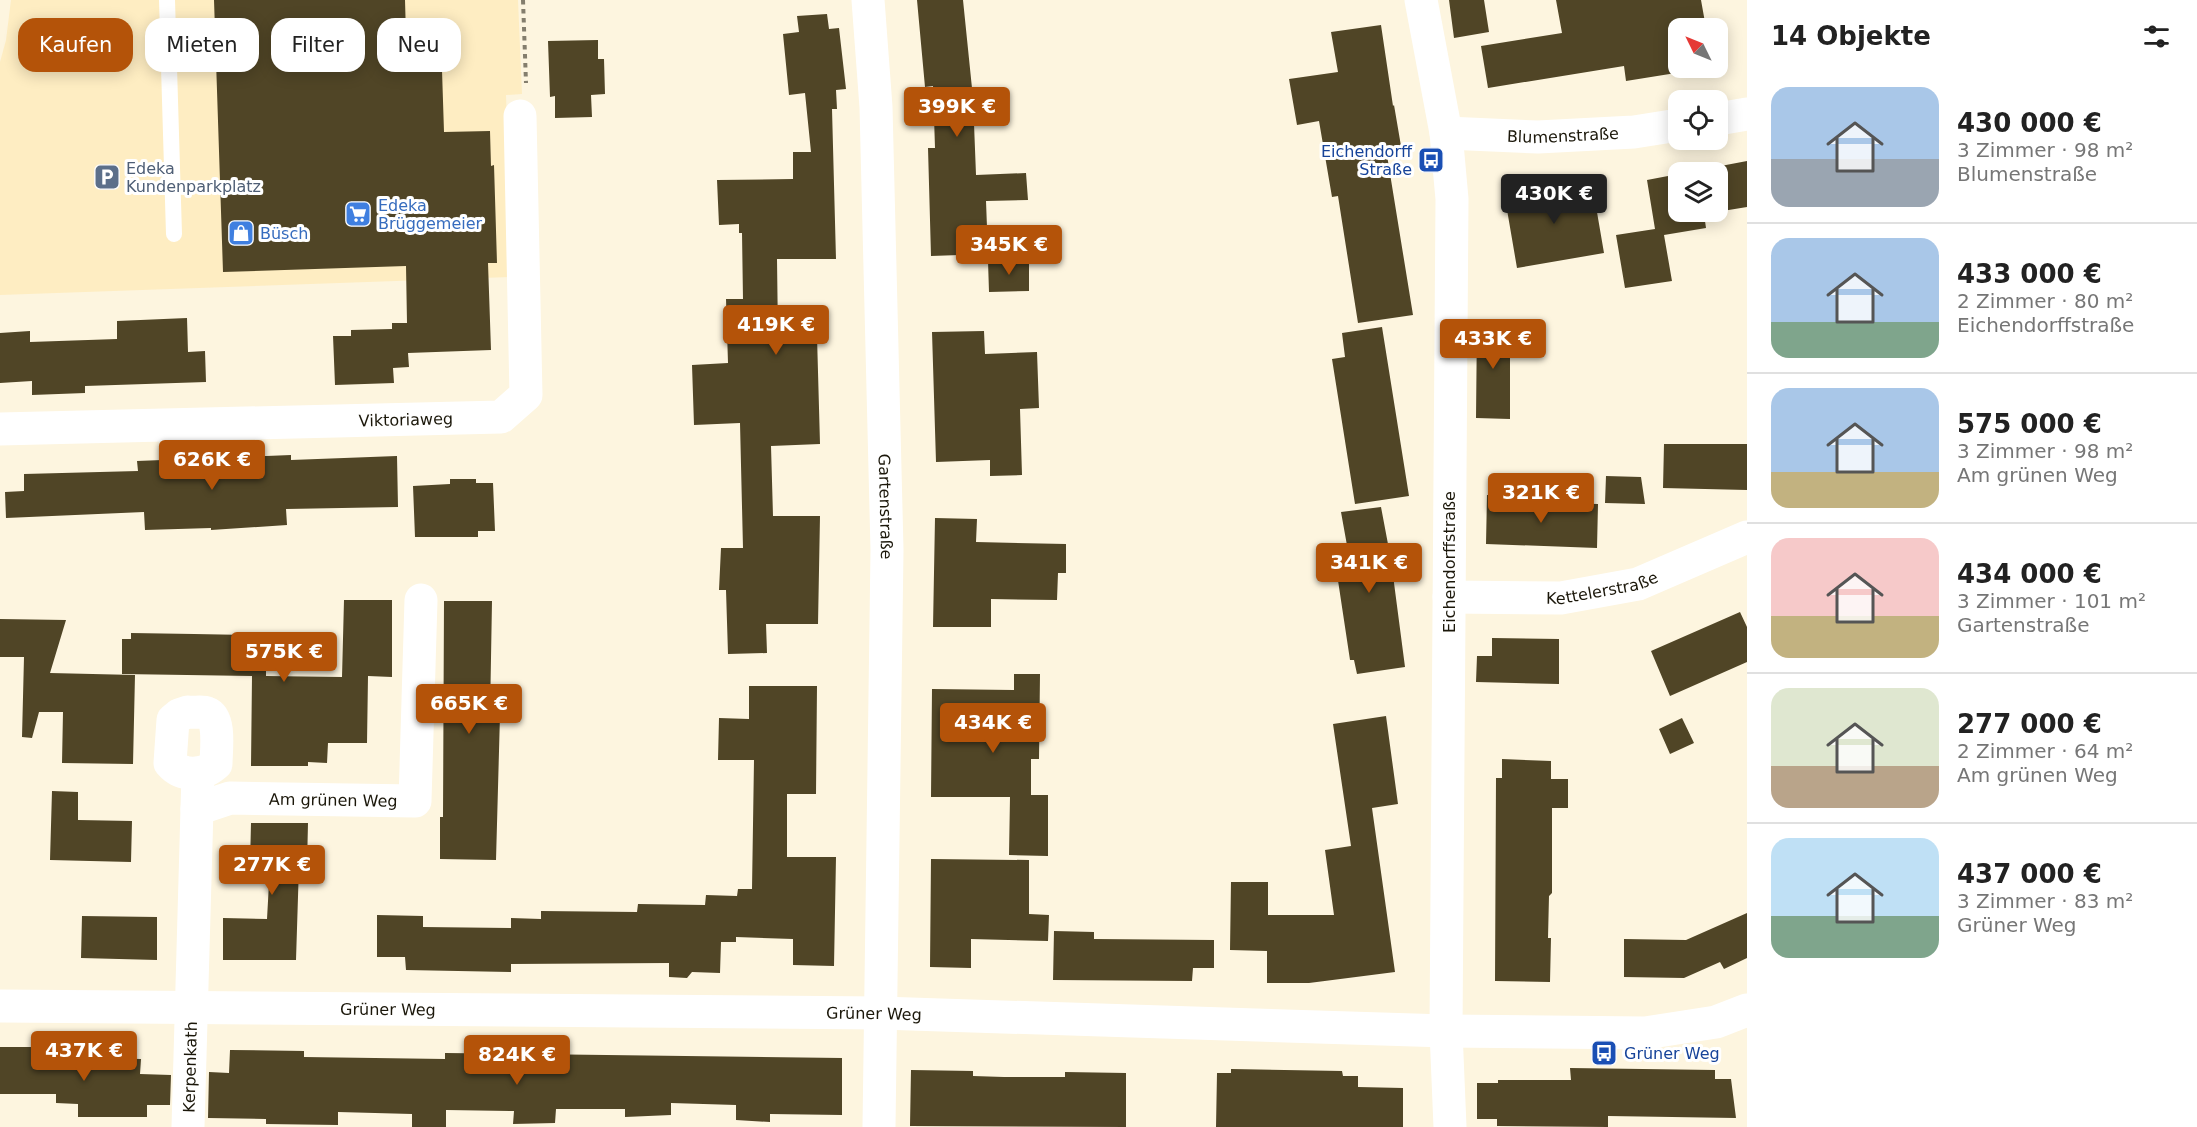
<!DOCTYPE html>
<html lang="de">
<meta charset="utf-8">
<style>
:root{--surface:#fff;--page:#f2f2f2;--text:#222;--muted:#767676;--line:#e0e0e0;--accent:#b45309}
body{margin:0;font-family:"DejaVu Sans",sans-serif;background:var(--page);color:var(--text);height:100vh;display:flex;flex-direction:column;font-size:22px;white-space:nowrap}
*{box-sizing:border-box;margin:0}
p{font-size:20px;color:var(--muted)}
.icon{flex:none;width:33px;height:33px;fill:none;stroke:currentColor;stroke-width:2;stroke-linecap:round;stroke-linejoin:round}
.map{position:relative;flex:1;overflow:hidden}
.details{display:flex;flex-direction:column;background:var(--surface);width:450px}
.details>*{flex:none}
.guide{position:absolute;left:18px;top:18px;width:570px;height:54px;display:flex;gap:12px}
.needle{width:39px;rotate:313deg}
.tools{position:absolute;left:1668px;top:18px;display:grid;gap:12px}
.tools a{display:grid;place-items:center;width:60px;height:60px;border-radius:12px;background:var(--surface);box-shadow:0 3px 15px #0003;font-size:30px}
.price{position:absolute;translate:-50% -51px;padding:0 14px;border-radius:6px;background:var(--accent);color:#fff;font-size:20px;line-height:39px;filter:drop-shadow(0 2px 3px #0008)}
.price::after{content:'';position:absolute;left:50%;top:36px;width:18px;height:14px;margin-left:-9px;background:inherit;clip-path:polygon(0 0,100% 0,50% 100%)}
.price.selected{background:#222;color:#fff}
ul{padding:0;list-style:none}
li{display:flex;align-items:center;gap:18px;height:150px;padding:0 24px}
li+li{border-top:2px solid var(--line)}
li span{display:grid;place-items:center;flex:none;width:168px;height:120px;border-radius:18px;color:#555}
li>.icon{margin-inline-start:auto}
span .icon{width:72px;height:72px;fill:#fffc;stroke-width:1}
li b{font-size:26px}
h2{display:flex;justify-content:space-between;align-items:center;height:72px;padding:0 24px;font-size:26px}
.pill{padding:0 21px;border-radius:18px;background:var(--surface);box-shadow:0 3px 15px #0003;font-size:21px;line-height:54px}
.pill.selected{background:var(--accent);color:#fff}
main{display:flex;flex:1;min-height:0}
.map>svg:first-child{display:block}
</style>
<main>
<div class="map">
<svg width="1747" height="1127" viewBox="0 0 1747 1127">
<rect width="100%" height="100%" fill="#fdf5df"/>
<path fill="#feedc2" d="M 11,0 L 518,0 L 522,94 L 506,95 L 512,277 L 0,295 L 0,62 L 6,40 Z"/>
<path fill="#504526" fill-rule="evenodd" d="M 214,0 L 405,0 L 407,71 L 442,70 L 444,132 L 490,131 L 491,166 L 494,165 L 497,263 L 488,263 L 491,350 L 408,353 L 409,367 L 393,368 L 394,383 L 335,385 L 333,336 L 351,336 L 351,330 L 392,329 L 392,323 L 407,323 L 406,266 L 223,272 Z
M 917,0 L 963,0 L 973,98 L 976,175 L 1026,173 L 1028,200 L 986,201 L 988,254 L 931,256 L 928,148 L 935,148 L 933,86 L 925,87 Z
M 1449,0 L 1484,0 L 1489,32 L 1454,38 Z
M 1556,0 L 1701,0 L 1706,28 L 1678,28 L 1678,68 L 1707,68 L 1626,81 L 1624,66 L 1488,88 L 1481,46 L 1562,33 Z
M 827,14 L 829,29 L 839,28 L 846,89 L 836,90 L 837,109 L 832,109 L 836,259 L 777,259 L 778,337 L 817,336 L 820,444 L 771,446 L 773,516 L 820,516 L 818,624 L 766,624 L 767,653 L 728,654 L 726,590 L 719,590 L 721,548 L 743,548 L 740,423 L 694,425 L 692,365 L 728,363 L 726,299 L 743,299 L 742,233 L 739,233 L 739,224 L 719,225 L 717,180 L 793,179 L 793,152 L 811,152 L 805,93 L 789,95 L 783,34 L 799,32 L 797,16 Z
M 1381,25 L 1393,106 L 1394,105 L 1401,146 L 1386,149 L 1413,315 L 1358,323 L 1338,196 L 1332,197 L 1319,121 L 1297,125 L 1289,79 L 1338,72 L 1331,32 Z
M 598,40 L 598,59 L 604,59 L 605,94 L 591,95 L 592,117 L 555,118 L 555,96 L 550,97 L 548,41 Z
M 1747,161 L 1747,207 L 1704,214 L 1706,228 L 1664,235 L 1672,281 L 1625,288 L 1616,235 L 1655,229 L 1647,180 ZM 1678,172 L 1718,172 L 1718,212 L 1678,212 Z
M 1592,183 L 1604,253 L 1517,268 L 1505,198 Z
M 1029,260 L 1029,291 L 989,292 L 988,261 Z
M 187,318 L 188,352 L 205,351 L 206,382 L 85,386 L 85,393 L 32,395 L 32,381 L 0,383 L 0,333 L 30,331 L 30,342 L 117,339 L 117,321 Z
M 1477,321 L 1510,321 L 1510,419 L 1476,418 Z
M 1382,327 L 1409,496 L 1355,504 L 1332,359 L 1345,357 L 1342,333 Z
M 984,331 L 985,354 L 1037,352 L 1039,408 L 1020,409 L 1022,475 L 990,476 L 990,460 L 936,462 L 932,332 Z
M 1664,444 L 1747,444 L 1747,490 L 1663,488 Z
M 291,455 L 291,460 L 397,456 L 398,507 L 286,509 L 287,525 L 211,530 L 211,528 L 145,530 L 144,512 L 6,518 L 5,492 L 24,491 L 24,474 L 138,471 L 137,461 Z
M 1606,476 L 1641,477 L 1645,504 L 1605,503 Z
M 450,479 L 476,479 L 476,483 L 493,483 L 495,531 L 478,531 L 478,537 L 415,537 L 413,486 L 450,484 Z
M 1487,495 L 1513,496 L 1513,502 L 1598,504 L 1597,548 L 1486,544 Z
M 1381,507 L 1391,560 L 1405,667 L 1357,674 L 1354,660 L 1350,660 L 1334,554 L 1348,551 L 1341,512 Z
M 935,518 L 977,519 L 976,542 L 1066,544 L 1066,573 L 1058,573 L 1057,600 L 991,599 L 991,627 L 933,627 Z
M 344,600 L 392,600 L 392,677 L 368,676 L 367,743 L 328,743 L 327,763 L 308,762 L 308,766 L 251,766 L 252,676 L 122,674 L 122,639 L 131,639 L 131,633 L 194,634 L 248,635 L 248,644 L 266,644 L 266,676 L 342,677 Z
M 444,601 L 492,601 L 490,715 L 500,715 L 496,860 L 440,859 L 440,817 L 443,817 Z
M 1740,612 L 1747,627 L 1747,662 L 1670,696 L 1651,651 Z
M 0,619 L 66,620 L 50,673 L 135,675 L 133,764 L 62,763 L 63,712 L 39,712 L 32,738 L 22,737 L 24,657 L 0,657 Z
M 1492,638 L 1559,639 L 1559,684 L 1476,682 L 1477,656 L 1492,656 Z
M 1014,674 L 1040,674 L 1039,759 L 1031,759 L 1031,795 L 1048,795 L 1048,856 L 1009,855 L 1010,797 L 931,797 L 932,689 L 1014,690 Z
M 749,686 L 817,686 L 816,794 L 787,794 L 787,857 L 836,857 L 834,966 L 793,965 L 793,939 L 736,937 L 736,942 L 721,942 L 720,973 L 692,972 L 687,978 L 669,977 L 669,963 L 511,964 L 511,972 L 406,970 L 405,957 L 377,957 L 377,915 L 423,916 L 423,927 L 511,928 L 511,918 L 541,919 L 541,911 L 637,912 L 638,904 L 705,905 L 706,895 L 737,896 L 738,889 L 752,889 L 754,760 L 718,760 L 719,718 L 749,719 Z
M 1386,716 L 1398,804 L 1372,808 L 1395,972 L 1309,983 L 1267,983 L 1267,951 L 1230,950 L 1231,882 L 1268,882 L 1268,915 L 1334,915 L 1325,850 L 1351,846 L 1333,724 Z
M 1682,718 L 1694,743 L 1670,754 L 1659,729 Z
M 1502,759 L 1551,761 L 1551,779 L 1568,779 L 1568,808 L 1552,808 L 1552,893 L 1549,896 L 1548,938 L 1551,938 L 1550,982 L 1495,981 L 1496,778 L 1502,778 Z
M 52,791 L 78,792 L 78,820 L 132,821 L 131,862 L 50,860 Z
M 251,823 L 308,823 L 307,865 L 299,865 L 296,960 L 223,960 L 223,918 L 267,919 L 270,865 L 250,864 Z
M 931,859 L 1029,860 L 1029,914 L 1049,915 L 1048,941 L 971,939 L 971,968 L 930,967 Z
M 1747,913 L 1747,958 L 1724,969 L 1720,962 L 1684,978 L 1624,977 L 1624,939 L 1686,940 Z
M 82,916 L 157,917 L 157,960 L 81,958 Z
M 1054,931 L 1094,932 L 1094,939 L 1214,940 L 1214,968 L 1193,968 L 1192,981 L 1053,980 Z
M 0,1047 L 58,1047 L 58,1057 L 141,1059 L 140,1074 L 171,1075 L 170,1105 L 147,1105 L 147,1117 L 78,1117 L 78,1104 L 56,1103 L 56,1094 L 0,1094 Z
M 230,1050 L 304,1051 L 304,1057 L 445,1059 L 445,1053 L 842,1058 L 842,1115 L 770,1114 L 770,1122 L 736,1120 L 736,1105 L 671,1103 L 671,1115 L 625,1117 L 625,1109 L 556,1109 L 555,1123 L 513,1124 L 514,1111 L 446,1110 L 446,1127 L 412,1127 L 412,1114 L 338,1112 L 338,1125 L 266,1124 L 266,1119 L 208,1118 L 209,1072 L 229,1073 Z
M 1570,1068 L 1715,1070 L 1715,1079 L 1731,1079 L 1736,1118 L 1608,1116 L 1608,1127 L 1497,1126 L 1497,1119 L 1477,1119 L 1477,1083 L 1498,1083 L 1498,1080 L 1571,1080 Z
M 1231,1069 L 1342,1071 L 1343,1076 L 1358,1076 L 1358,1087 L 1403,1088 L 1403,1127 L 1216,1127 L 1217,1073 L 1231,1073 Z
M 911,1070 L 973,1071 L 973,1076 L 1004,1077 L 1065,1077 L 1065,1072 L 1126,1073 L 1126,1127 L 910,1126 Z"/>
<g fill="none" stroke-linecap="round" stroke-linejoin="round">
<path stroke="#847e6d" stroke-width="4" stroke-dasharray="4.5 4.5" stroke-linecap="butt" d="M 523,0 L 526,83"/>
<path stroke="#fff" stroke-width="16" d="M 167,0 L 174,234"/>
<g stroke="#fff" stroke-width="33">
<path id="s1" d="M 868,0 L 876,107 L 887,550 L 879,1127"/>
<path d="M 1421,0 L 1446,133 L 1452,199 L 1446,1031 L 1450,1127"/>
<path d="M 1718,119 L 1747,114"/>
<path id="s2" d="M 1446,133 L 1538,137 L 1634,132 L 1678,125"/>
<path id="s3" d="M 0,429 L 501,417 L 526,395 L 520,116"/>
<path id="s4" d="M 1449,597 L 1561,598 L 1638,584 L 1747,537"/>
<path d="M 188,712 C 194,713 202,711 207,713 C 221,718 216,751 216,764 C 203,776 182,777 170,763 L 173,720 L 179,715 Z"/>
<path id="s5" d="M 197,809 L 230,798 L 415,801 L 421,600"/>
<path id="s6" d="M 0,1006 L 880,1013 L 1446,1031 L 1645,1033 L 1716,1022 L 1747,1010"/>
<path id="s7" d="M 188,1127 L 198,773"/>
</g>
</g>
<defs>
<g id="bus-square" transform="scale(1.35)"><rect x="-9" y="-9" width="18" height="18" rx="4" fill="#1a4fb4" stroke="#fff"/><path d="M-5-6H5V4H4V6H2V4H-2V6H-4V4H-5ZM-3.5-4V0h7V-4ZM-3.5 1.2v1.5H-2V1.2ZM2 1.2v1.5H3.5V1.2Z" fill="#fff"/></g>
<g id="parking-square" transform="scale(1.35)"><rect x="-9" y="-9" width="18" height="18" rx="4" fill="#5c6f8a" stroke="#fff"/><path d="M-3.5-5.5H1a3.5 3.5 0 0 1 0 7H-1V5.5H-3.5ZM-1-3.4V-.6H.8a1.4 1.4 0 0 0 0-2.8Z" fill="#fff"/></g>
<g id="supermarket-square" transform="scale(1.35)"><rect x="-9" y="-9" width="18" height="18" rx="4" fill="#3f7fe0" stroke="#fff"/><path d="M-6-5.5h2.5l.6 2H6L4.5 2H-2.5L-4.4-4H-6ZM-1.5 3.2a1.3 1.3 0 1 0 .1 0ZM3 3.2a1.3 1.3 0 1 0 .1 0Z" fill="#fff"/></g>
<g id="shop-square" transform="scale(1.35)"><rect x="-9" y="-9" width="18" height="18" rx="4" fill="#3f7fe0" stroke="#fff"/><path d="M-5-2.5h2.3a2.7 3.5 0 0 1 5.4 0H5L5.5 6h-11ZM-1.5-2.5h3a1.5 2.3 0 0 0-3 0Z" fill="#fff"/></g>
</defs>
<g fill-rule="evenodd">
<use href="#bus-square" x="1431" y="160"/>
<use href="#parking-square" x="107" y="177"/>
<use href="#supermarket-square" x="358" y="214"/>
<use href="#shop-square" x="241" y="233"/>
<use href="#bus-square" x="1604" y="1053"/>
</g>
<g text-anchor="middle" stroke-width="6" stroke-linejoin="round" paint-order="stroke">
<g font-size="16" fill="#1b170a" stroke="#fff">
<text dy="6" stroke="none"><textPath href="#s2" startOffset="117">Blumenstraße</textPath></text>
<text dy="6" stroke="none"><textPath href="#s3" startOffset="406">Viktoriaweg</textPath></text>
<text dy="6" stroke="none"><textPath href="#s1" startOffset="507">Gartenstraße</textPath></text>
<text transform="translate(1449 562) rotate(-90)" y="6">Eichendorffstraße</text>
<text dy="6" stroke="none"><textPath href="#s4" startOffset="154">Kettelerstraße</textPath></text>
<text dy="6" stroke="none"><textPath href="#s5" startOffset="138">Am grünen Weg</textPath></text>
<text dy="6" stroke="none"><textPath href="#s6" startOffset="388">Grüner Weg</textPath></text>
<text dy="6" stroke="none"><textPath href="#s6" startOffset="874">Grüner Weg</textPath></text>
<text dy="6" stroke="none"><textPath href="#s7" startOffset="60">Kerpenkath</textPath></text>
</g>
<g font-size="16" fill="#164399" stroke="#fff" text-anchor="end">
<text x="1412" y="157">Eichendorff<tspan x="1412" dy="18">Straße</tspan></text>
<text x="1624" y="1059" text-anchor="start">Grüner Weg</text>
</g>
<g font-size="16" fill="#4e5e75" stroke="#fff" text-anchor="start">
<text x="126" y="174">Edeka<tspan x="126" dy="18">Kundenparkplatz</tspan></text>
</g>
<g font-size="16" fill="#366cbe" stroke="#fff" text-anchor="start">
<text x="378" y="211">Edeka<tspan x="378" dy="18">Brüggemeier</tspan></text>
<text x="260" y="239">Büsch</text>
</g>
</g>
</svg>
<div class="tools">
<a><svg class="needle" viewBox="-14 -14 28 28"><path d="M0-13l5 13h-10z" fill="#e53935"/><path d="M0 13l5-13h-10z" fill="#767676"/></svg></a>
<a><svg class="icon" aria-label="locate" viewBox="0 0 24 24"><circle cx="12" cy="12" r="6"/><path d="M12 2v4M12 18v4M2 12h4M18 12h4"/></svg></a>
<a><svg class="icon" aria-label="layers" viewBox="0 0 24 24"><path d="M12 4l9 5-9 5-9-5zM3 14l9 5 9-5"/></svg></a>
</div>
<b class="price" style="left:957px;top:138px">399K €</b>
<b class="price selected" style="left:1554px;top:225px">430K €</b>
<b class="price" style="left:1009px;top:276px">345K €</b>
<b class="price" style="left:776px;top:356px">419K €</b>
<b class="price" style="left:1493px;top:370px">433K €</b>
<b class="price" style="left:212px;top:491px">626K €</b>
<b class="price" style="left:1541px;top:524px">321K €</b>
<b class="price" style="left:1369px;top:594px">341K €</b>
<b class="price" style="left:284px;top:683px">575K €</b>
<b class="price" style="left:469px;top:735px">665K €</b>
<b class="price" style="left:993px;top:754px">434K €</b>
<b class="price" style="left:272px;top:896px">277K €</b>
<b class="price" style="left:84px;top:1082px">437K €</b>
<b class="price" style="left:517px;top:1086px">824K €</b>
<div class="guide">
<a class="pill selected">Kaufen</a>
<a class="pill">Mieten</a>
<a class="pill">Filter</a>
<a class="pill">Neu</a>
</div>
</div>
<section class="details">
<h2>14 Objekte<svg class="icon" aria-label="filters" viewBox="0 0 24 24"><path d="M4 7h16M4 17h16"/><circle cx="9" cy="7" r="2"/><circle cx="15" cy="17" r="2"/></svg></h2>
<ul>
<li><span style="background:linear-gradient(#a9c7e8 60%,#9aa5b1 0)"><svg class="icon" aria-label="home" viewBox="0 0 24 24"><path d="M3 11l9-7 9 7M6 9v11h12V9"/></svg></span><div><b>430 000 €</b><p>3 Zimmer · 98 m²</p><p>Blumenstraße</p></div></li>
<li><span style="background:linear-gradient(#a9c7e8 70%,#7fa58c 0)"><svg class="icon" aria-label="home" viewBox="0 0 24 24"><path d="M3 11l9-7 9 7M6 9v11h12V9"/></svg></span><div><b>433 000 €</b><p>2 Zimmer · 80 m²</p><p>Eichendorffstraße</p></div></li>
<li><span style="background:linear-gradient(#a9c7e8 70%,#c2b280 0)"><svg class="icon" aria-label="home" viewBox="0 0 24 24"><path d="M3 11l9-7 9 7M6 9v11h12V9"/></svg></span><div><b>575 000 €</b><p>3 Zimmer · 98 m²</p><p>Am grünen Weg</p></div></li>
<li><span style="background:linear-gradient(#f6c9c9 65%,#c2b280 0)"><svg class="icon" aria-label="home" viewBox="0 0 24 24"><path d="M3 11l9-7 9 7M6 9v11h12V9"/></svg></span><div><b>434 000 €</b><p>3 Zimmer · 101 m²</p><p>Gartenstraße</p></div></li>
<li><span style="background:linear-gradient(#dfe7d0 65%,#b9a48a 0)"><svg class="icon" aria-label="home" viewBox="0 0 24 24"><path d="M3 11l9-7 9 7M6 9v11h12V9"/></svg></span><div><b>277 000 €</b><p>2 Zimmer · 64 m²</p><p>Am grünen Weg</p></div></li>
<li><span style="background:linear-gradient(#bfe0f5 65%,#7fa58c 0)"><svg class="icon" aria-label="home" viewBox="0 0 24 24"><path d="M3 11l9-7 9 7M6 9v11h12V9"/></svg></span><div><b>437 000 €</b><p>3 Zimmer · 83 m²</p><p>Grüner Weg</p></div></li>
</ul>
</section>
</main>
